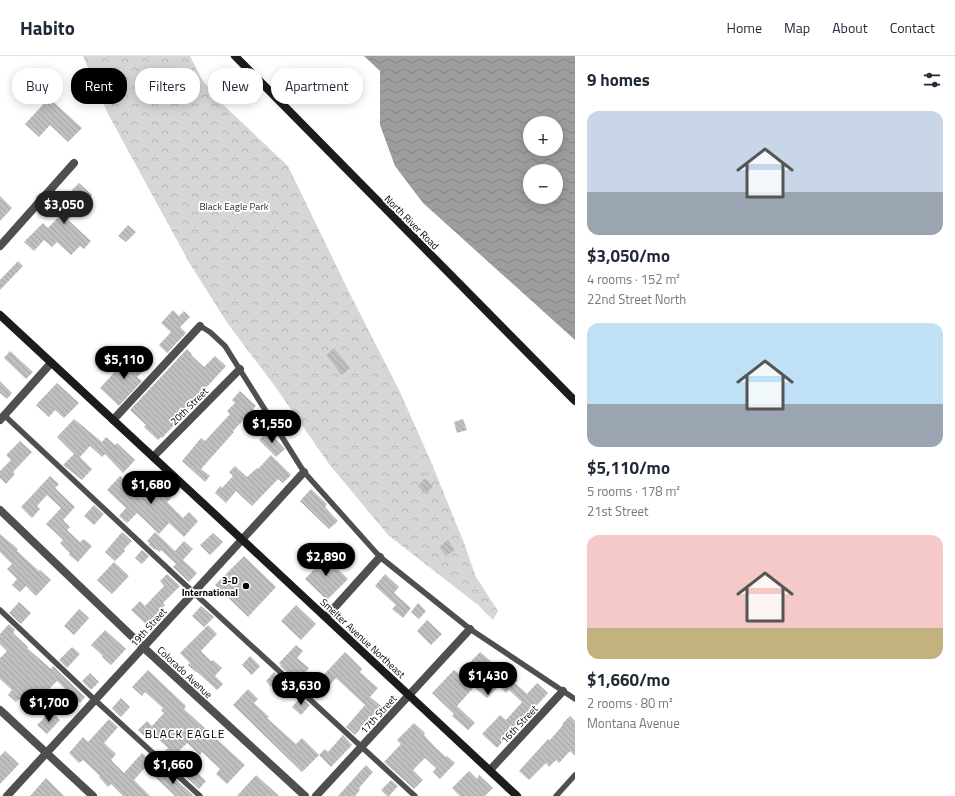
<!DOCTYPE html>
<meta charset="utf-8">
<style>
:root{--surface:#fff;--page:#f6f6f7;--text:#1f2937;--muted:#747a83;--line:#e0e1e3;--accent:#000}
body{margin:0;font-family:"Titillium Web",sans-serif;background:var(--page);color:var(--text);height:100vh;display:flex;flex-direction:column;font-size:15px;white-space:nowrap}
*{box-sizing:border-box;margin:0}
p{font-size:13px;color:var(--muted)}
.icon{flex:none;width:22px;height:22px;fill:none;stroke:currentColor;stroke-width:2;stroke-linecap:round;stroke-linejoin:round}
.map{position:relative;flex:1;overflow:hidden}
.details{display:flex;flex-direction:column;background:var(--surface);width:380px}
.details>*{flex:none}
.banner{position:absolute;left:12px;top:12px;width:380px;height:36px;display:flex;gap:8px}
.buttons{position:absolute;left:523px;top:60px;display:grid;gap:8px}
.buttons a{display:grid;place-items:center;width:40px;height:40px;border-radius:50%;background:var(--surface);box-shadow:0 2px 10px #0003;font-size:20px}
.price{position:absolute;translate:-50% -34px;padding:0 9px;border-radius:14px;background:var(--accent);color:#fff;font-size:13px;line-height:26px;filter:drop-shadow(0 1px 2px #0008)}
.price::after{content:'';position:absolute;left:50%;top:24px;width:12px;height:9px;margin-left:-6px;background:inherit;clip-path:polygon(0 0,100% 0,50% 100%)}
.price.selected{background:#222;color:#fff}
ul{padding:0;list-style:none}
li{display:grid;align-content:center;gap:8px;height:212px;padding:0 12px}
li span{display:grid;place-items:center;height:124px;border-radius:12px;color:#555}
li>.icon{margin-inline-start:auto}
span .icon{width:72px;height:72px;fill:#fffc;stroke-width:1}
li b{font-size:17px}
h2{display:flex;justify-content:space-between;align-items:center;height:48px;padding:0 12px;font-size:17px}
.pill{padding:0 14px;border-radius:16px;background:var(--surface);box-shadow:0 2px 10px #0003;font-size:14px;line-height:36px}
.pill.selected{background:var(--accent);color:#fff}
header{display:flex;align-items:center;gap:24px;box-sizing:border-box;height:56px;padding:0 20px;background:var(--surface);border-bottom:1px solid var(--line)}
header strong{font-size:19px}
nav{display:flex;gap:22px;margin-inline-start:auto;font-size:14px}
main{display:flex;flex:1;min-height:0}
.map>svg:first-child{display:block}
</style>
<header>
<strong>Habito</strong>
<nav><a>Home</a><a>Map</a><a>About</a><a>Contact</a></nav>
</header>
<main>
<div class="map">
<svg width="575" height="740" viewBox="0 0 575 740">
<defs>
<pattern id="forest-crowns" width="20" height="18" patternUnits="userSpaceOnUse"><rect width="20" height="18" fill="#d6d6d6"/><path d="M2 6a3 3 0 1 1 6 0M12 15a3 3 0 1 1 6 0" fill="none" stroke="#b6b6b6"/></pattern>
<pattern id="water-waves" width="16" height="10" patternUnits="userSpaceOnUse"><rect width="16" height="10" fill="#9d9d9d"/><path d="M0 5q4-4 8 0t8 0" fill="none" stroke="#858585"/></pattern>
<pattern id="building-back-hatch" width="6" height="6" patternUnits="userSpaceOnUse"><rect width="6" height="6" fill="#bfbfbf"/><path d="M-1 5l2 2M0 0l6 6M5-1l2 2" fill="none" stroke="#a2a2a2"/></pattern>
</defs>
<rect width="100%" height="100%" fill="#fff"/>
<path fill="url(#forest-crowns)" d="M 83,0 L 190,0 L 201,22 L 218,44 L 288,110 L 349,236 L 400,336 L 432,408 L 464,487 L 476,521 L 498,555 L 493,564 L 478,549 L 388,479 L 329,408 L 274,329 L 228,268 L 190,208 L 108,58 Z"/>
<path fill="url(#water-waves)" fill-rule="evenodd" d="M 364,0 L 575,0 L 575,284 L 423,147 L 395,110 L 380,69 L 380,15 ZM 530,67 L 556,67 L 556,93 L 530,93 ZM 530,115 L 556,115 L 556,141 L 530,141 Z"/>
<path fill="url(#building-back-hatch)" d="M 49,42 L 82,72 L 68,86 L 50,69 L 39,81 L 25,68 Z
M 79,127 L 92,139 L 68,164 L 91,185 L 84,193 L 80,190 L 71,199 L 57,186 L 52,191 L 44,184 L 34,195 L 24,186 L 43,167 L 48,172 L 64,155 L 67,151 L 61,145 Z
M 0,140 L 12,152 L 0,165 Z
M 128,169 L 136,176 L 126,186 L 118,180 Z
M 18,205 L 23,210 L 0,234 L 0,224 Z
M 173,254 L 179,260 L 184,255 L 190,261 L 180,271 L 186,277 L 167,297 L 159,289 L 171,276 L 161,267 Z
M 334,292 L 350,312 L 342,319 L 326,299 Z
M 187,293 L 192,298 L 191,299 L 204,311 L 215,300 L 226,310 L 192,347 L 193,349 L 162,382 L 161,381 L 158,384 L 144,371 L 146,369 L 130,354 Z
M 10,295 L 33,316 L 26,323 L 4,302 Z
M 131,296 L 147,311 L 137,321 L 142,325 L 119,350 L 100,332 L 124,306 L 123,305 Z
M 0,325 L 12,337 L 7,343 L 0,337 Z
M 57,327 L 79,347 L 64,362 L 55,354 L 49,361 L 36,349 Z
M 240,335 L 256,350 L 253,353 L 271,371 L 263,378 L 246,361 L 233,375 L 234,376 L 201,413 L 210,420 L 205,426 L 182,405 L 201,382 L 205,385 L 230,358 L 227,355 L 235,347 L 232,344 Z
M 74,363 L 102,386 L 106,381 L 115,389 L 117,387 L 135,404 L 123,417 L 105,398 L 102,401 L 90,390 L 80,401 L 92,413 L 82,424 L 63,409 L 74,398 L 57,381 Z
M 463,363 L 467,374 L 457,377 L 454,366 Z
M 268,375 L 285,393 L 276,401 L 259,384 Z
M 20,385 L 32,396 L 13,416 L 15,418 L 6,428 L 0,422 L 0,415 L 11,404 L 6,399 Z
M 271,399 L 291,419 L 283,427 L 278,423 L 252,450 L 236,435 L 226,447 L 215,437 L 220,430 L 222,432 L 233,420 L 229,416 L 235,410 L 247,421 L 257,412 L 258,413 Z
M 50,420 L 59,428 L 55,432 L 75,451 L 63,464 L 70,471 L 67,474 L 80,486 L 84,483 L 92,490 L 78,506 L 69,499 L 70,497 L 60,487 L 63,484 L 46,468 L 61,452 L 47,439 L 37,450 L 40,453 L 32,462 L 21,451 Z
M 120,420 L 134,433 L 144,422 L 150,428 L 157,421 L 165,429 L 163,431 L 173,440 L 167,446 L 183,462 L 189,456 L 198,465 L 184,481 L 169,467 L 159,478 L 137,457 L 127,467 L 119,460 L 126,452 L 107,434 Z
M 425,422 L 433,430 L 426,438 L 418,430 Z
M 311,433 L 327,448 L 325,451 L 338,465 L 329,473 L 300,445 Z
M 94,449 L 104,458 L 94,469 L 84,460 Z
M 122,476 L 132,485 L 124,493 L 125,495 L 115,505 L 105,496 Z
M 155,476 L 175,495 L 184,485 L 193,493 L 183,504 L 197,517 L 189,526 L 173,511 L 176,508 L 161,494 L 160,496 L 156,493 L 155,494 L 148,488 L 150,487 L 147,485 Z
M 213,477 L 223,486 L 210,499 L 200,489 Z
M 0,478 L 18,493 L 17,495 L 39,515 L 40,514 L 51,524 L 36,540 L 26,530 L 20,536 L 12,529 L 17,523 L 7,513 L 12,508 L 0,496 Z
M 448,484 L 455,494 L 446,500 L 439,491 Z
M 142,494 L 149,500 L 142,508 L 135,502 Z
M 321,497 L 348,523 L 327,544 L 305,523 L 317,510 L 313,506 Z
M 244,500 L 276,531 L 248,561 L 215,529 Z
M 114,506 L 129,520 L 112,538 L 97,524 Z
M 167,518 L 180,530 L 163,547 L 165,549 L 147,569 L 131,554 L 140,545 L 145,550 L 164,530 L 160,525 Z
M 385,518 L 399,531 L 394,537 L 411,552 L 403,562 L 392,553 L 396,549 L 375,530 Z
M 19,546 L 31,557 L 21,568 L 9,557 Z
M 418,547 L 426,555 L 419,563 L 411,556 Z
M 296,549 L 316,568 L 301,584 L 281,565 Z
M 201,550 L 214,561 L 204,571 L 192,560 Z
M 79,553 L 89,562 L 74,579 L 64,570 Z
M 427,564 L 442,578 L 431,589 L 417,575 Z
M 9,568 L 15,574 L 13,577 L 28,591 L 27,592 L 51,613 L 53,610 L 85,641 L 80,647 L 57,625 L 30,653 L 19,643 L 16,646 L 8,639 L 12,634 L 0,623 L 0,602 L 7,595 L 0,588 L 0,578 Z
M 208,569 L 217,578 L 201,595 L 211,605 L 213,604 L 222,612 L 215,620 L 223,628 L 217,634 L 197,616 L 196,616 L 188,609 L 190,607 L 180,597 Z
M 105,574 L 126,593 L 111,609 L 102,601 L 103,600 L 91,589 Z
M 296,589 L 303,595 L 297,602 L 309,612 L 305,617 L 316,627 L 345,596 L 362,613 L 360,616 L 378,632 L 370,641 L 381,650 L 355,679 L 346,671 L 365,649 L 336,622 L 317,643 L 280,610 L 281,609 L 279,607 Z
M 72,591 L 80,598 L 67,612 L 59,604 Z
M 480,596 L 508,620 L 511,617 L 518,624 L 515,627 L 527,638 L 537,627 L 548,637 L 507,683 L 506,682 L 497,692 L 482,678 L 500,659 L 506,664 L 522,646 L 509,634 L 506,637 L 499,630 L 487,642 L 474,631 L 457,650 L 475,667 L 468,674 L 452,660 L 454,658 L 432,637 L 454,614 L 459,618 Z
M 250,600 L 260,610 L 252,619 L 242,609 Z
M 148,614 L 186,650 L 184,653 L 245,709 L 227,728 L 216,718 L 220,713 L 202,696 L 200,699 L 187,687 L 177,697 L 206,725 L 199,733 L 162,698 L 168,692 L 153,678 L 148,684 L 138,674 L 147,665 L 152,670 L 164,657 L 161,654 L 163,652 L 145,636 L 142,640 L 132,631 Z
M 274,616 L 280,622 L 271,631 L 266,625 Z
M 90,617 L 99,626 L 91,634 L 82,625 Z
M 248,633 L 258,643 L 254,647 L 269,661 L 267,662 L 296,688 L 302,682 L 319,699 L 325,693 L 328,696 L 343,679 L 352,689 L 331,711 L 319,699 L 302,716 L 233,649 Z
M 301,641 L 310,649 L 301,659 L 292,651 Z
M 121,642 L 130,651 L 121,661 L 112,652 Z
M 51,655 L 60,664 L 47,678 L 37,669 Z
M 570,660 L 575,665 L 575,700 L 570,695 L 559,707 L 556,704 L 549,711 L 546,707 L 529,724 L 519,715 L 548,683 L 550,684 L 563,669 L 562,668 Z
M 109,663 L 118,671 L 104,687 L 116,698 L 111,704 L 124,717 L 142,697 L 151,705 L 134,724 L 150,740 L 123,740 L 111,728 L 108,731 L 99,721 L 100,720 L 83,704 L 79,707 L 69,697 L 83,681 L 88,686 Z
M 414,667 L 425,677 L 424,679 L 435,691 L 446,701 L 447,700 L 455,707 L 440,723 L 433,716 L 436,712 L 425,702 L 413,714 L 423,724 L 414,733 L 384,706 L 401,688 L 397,684 Z
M 5,695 L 19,708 L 0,728 L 0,700 Z
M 366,709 L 373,716 L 359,732 L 360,734 L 355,740 L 338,740 Z
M 164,713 L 193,739 L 192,740 L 175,740 L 156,722 Z
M 469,715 L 477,723 L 479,719 L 493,732 L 485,740 L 460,740 L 452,732 Z
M 256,719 L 279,740 L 237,740 Z
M 46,722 L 64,740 L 30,740 Z
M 391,724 L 398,730 L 389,740 L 387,740 L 381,734 Z"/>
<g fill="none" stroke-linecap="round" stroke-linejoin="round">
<path stroke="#4f4f4f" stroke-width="5.5" d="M 200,270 L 210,276 L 225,290 L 304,416 L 380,501 L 470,573 L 575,643
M 4,359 L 193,536 L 415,740
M 0,554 L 95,644 L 200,740
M 556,740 L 575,719"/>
<path stroke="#4f4f4f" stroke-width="8" d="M 0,190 L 74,107
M 0,364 L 51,307
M 113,364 L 200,270
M 153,401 L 240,313
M 0,454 L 143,591 L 305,740
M 326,561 L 380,501
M 0,654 L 93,740
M 490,714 L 563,635
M 7,740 L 304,416
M 316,740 L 470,573"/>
<path stroke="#1c1c1c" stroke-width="8" d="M 235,0 L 575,345
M 0,259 C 172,419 346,579 517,740"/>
</g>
<circle fill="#000" stroke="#fff" stroke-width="1.5" cx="246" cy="530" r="4"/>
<g text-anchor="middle" stroke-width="3.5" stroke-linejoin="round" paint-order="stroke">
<g font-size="10" fill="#2d2d2d" stroke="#fff">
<text x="234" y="154">Black Eagle Park</text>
</g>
<g font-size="10" fill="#000" stroke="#fff">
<text transform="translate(412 166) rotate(45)" y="4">North River Road</text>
<text transform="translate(189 350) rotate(-45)" y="4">20th Street</text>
<text transform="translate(148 571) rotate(-48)" y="4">19th Street</text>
<text transform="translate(363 582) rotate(43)" y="4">Smelter Avenue Northeast</text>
<text transform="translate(185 616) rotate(43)" y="4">Colorado Avenue</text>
<text transform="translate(378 658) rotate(-48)" y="4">17th Street</text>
<text transform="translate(519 668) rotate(-47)" y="4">16th Street</text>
</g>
<g font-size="10" font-weight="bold" fill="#000" stroke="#fff" text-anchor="end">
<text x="238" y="528">3-D<tspan x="238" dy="12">International</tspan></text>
</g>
<g font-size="12" letter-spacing="1" fill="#000" stroke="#fff">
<text x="185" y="682">BLACK EAGLE</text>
</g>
</g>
</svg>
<div class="buttons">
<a>+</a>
<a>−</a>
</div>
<b class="price selected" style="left:64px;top:169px">$3,050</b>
<b class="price" style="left:124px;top:324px">$5,110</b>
<b class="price" style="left:272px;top:388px">$1,550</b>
<b class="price" style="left:151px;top:449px">$1,680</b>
<b class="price" style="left:326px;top:521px">$2,890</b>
<b class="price" style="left:488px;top:640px">$1,430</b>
<b class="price" style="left:301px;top:650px">$3,630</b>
<b class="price" style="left:49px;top:667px">$1,700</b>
<b class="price" style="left:173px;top:729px">$1,660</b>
<div class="banner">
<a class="pill">Buy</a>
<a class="pill selected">Rent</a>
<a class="pill">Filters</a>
<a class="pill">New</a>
<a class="pill">Apartment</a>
</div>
</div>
<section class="details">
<h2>9 homes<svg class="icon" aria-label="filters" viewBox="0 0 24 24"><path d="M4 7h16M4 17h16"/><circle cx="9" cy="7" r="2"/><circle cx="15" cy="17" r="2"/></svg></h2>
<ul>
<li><span style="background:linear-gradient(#c9d6e8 65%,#9aa5b1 0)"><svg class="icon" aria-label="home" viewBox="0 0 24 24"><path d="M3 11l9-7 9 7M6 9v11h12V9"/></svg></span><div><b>$3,050/mo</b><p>4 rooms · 152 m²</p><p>22nd Street North</p></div></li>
<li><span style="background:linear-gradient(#bfe0f5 65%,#9aa5b1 0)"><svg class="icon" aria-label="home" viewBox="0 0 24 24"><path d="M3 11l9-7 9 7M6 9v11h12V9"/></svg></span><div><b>$5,110/mo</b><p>5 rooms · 178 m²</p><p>21st Street</p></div></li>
<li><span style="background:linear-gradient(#f6c9c9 75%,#c2b280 0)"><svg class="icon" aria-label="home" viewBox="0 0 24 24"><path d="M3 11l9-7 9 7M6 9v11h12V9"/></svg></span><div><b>$1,660/mo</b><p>2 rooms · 80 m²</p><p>Montana Avenue</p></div></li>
</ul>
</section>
</main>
